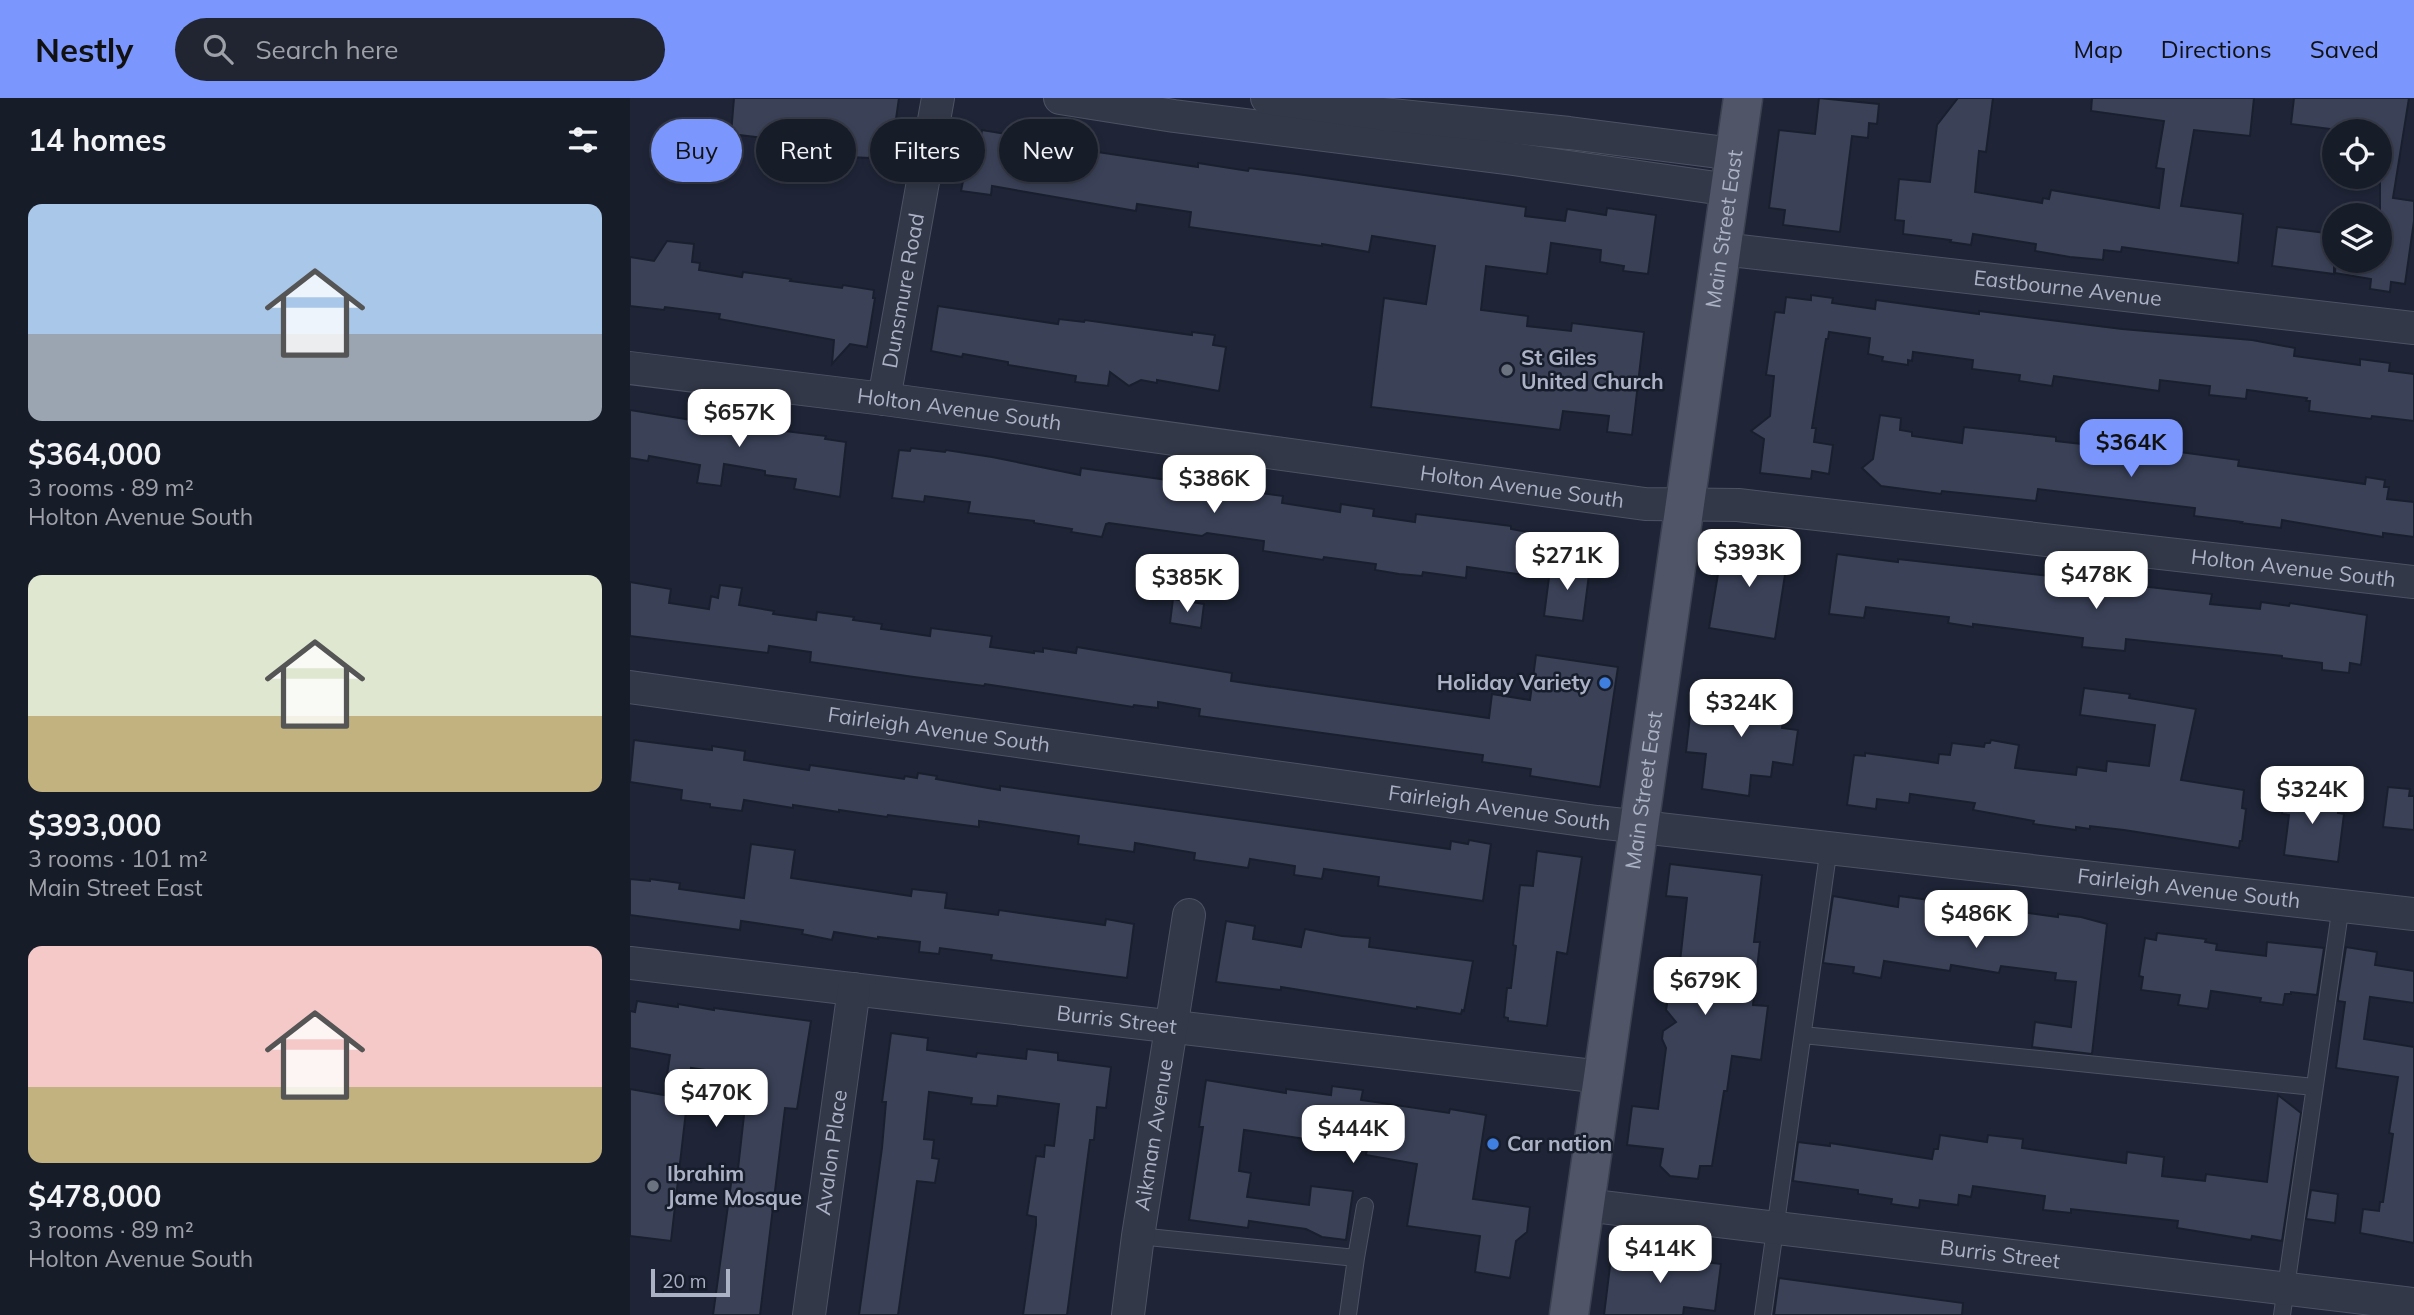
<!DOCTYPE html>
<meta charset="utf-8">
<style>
:root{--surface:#171c29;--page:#202531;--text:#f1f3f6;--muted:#9ea1a8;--line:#363a46;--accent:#7b96fc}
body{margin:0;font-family:Mulish,sans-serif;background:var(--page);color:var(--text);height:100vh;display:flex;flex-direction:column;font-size:26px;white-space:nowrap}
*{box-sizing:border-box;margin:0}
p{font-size:23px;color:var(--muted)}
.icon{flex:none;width:38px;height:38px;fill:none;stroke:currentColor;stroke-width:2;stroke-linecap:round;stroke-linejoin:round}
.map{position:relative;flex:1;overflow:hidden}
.sheet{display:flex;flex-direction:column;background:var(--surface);width:630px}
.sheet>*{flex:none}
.hud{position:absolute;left:21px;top:21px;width:665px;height:63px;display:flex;gap:14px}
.fabs{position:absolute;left:1692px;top:21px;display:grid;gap:14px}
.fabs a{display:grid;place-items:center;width:70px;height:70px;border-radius:50%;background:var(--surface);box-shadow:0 4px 10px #0003,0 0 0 2px var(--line);font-size:35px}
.scale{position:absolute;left:21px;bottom:18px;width:79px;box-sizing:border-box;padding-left:7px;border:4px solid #acb2c5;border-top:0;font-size:19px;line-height:24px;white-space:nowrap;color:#acb2c5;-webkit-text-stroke:5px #181d2c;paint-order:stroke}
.price{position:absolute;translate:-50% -60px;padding:0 16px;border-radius:14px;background:#fff;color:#222;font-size:23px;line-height:46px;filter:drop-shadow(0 2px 4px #0008)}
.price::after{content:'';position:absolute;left:50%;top:42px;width:21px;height:16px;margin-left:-10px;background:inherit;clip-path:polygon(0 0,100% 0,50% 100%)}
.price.active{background:var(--accent);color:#111}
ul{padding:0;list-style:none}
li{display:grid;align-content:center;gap:14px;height:371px;padding:0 28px}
li span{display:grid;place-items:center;height:217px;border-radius:14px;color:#555}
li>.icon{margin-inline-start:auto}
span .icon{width:126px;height:126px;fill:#fffc;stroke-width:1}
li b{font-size:30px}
h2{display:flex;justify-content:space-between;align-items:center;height:84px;padding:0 28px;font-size:30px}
.pill{padding:0 24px;border-radius:32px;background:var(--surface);box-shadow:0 4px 10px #0003,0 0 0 2px var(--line);font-size:24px;line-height:63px}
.pill.active{background:var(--accent);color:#111}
header{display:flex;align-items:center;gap:42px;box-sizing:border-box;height:98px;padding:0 35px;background:var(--accent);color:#111}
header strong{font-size:33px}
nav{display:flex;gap:38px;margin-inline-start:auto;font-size:24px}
.search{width:490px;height:63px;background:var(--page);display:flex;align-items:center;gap:18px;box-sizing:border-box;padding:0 24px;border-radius:38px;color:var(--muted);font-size:26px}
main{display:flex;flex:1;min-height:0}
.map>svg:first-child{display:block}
</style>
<header>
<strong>Nestly</strong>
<div class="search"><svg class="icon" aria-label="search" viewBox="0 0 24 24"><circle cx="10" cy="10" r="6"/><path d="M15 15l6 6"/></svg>Search here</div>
<nav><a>Map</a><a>Directions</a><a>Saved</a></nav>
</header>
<main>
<section class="sheet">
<h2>14 homes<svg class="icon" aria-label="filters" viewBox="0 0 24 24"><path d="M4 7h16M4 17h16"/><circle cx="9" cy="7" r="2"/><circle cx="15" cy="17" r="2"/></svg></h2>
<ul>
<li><span style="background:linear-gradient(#a9c7e8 60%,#9aa5b1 0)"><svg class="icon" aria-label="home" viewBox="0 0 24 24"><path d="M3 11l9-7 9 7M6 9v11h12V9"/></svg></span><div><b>$364,000</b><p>3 rooms · 89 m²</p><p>Holton Avenue South</p></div></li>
<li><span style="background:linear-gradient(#dfe7d0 65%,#c2b280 0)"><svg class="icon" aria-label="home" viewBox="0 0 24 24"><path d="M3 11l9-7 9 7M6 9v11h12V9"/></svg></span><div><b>$393,000</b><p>3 rooms · 101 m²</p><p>Main Street East</p></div></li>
<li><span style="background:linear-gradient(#f6c9c9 65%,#c2b280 0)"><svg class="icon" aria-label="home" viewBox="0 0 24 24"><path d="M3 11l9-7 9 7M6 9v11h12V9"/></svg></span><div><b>$478,000</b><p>3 rooms · 89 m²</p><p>Holton Avenue South</p></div></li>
</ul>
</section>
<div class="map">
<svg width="1784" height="1217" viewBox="0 0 1784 1217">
<rect width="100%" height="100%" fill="#1f2537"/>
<path fill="#3b4258" stroke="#1a1f2e" stroke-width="2" d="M 104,0 L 269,0 L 261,56 L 242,53 L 239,60 L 220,59 L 222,38 L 147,29 L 142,41 L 101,36 Z
M 1189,0 L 1249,6 L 1247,26 L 1239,25 L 1238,40 L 1222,38 L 1210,134 L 1153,127 L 1155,112 L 1139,110 L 1149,32 L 1185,36 Z
M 1328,0 L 1363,0 L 1356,54 L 1349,53 L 1345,94 L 1412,105 L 1413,100 L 1419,101 L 1421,92 L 1529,110 L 1534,71 L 1526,70 L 1534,23 L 1461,13 L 1462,0 L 1624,0 L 1620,38 L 1564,32 L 1551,108 L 1613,116 L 1608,165 L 1492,149 L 1491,154 L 1474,152 L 1473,162 L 1440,159 L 1405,153 L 1406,146 L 1343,136 L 1341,147 L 1320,144 L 1321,142 L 1273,136 L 1274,123 L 1265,122 L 1269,81 L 1300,84 L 1307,27 Z
M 1664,0 L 1779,0 L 1763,100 L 1784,103 L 1784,123 L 1775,186 L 1761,184 L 1760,194 L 1740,191 L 1741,181 L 1705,175 L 1706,163 L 1750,163 L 1750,33 L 1716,33 L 1661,26 Z
M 352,32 L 468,51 L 467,54 L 568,69 L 568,65 L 618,73 L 619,70 L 667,76 L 896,109 L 895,118 L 935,123 L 937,111 L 976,117 L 977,110 L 1026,117 L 1018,176 L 993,173 L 994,168 L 970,164 L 971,152 L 921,145 L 917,176 L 856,168 L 851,212 L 898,218 L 897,228 L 941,233 L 942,225 L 1014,234 L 1002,337 L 977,334 L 979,318 L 933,313 L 930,332 L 741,309 L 754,200 L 796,206 L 805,148 L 742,138 L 739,154 L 692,146 L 692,148 L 559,129 L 561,114 L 507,106 L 506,113 L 362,88 L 361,97 L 331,93 L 333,83 L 329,82 L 336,36 L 351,38 Z
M 1647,129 L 1704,136 L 1704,176 L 1642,168 Z
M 37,143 L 64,146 L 62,164 L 70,165 L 69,172 L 112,179 L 113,174 L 161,181 L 160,183 L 212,190 L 213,187 L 244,192 L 243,200 L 245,200 L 237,249 L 220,246 L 202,266 L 204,242 L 89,221 L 90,216 L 35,209 L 34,212 L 0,208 L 0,159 L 24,163 Z
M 1181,197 L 1203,200 L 1202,205 L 1245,211 L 1246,202 L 1349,216 L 1349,213 L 1492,231 L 1622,242 L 1665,250 L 1664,258 L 1730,267 L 1730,261 L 1760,265 L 1759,273 L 1784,276 L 1784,323 L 1742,318 L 1741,321 L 1679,313 L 1680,303 L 1676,303 L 1677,300 L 1617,292 L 1616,301 L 1579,297 L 1580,288 L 1530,282 L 1529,293 L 1424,278 L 1422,288 L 1389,283 L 1390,277 L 1342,271 L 1343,262 L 1283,254 L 1282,263 L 1278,262 L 1278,267 L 1252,263 L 1253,259 L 1238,256 L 1240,240 L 1199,234 L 1198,241 L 1196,241 L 1182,330 L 1186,330 L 1184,344 L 1203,347 L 1199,376 L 1182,373 L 1181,381 L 1130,375 L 1134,341 L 1121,333 L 1140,318 L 1144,278 L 1136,277 L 1145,214 L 1154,215 L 1156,199 L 1181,202 Z
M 308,208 L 428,226 L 429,221 L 454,224 L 455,222 L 562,237 L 562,234 L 585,237 L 583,247 L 596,249 L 589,293 L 527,282 L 527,285 L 511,282 L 499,288 L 480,274 L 478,288 L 445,284 L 446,278 L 378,267 L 378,264 L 333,256 L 332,259 L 301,253 Z
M 0,312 L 68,323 L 69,313 L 101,318 L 100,320 L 122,323 L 121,329 L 196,338 L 195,341 L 216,344 L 210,399 L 164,391 L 166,381 L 135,377 L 135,373 L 94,366 L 91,388 L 67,385 L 70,367 L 19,358 L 18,363 L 0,360 Z
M 1250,317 L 1271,320 L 1270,332 L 1282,334 L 1282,338 L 1332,345 L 1334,329 L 1426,339 L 1426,343 L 1478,349 L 1480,338 L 1528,344 L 1527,351 L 1609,362 L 1608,368 L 1735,386 L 1736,379 L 1755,382 L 1754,389 L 1759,389 L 1757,401 L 1784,404 L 1784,439 L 1753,435 L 1753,439 L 1652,422 L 1651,430 L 1611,425 L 1612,424 L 1564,418 L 1565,410 L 1408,391 L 1406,403 L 1312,393 L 1311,396 L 1251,388 L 1232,370 L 1243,361 Z
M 281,350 L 315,354 L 316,352 L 362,359 L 450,377 L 451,370 L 653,398 L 652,405 L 710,414 L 711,406 L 744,411 L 743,418 L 785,424 L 786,416 L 881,428 L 881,431 L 915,437 L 908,479 L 837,469 L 836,480 L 793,474 L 792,478 L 769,476 L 745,472 L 746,466 L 694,459 L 693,462 L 633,453 L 634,443 L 577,435 L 572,438 L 479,425 L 476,426 L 472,439 L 441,434 L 442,431 L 404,425 L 404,423 L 338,415 L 340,404 L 295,398 L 294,404 L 262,400 L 269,352 L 280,353 Z
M 1094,440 L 1159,451 L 1145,541 L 1079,530 Z
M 1207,456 L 1268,464 L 1268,461 L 1582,496 L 1580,506 L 1630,511 L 1631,504 L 1659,508 L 1660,505 L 1737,517 L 1731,567 L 1720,565 L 1719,575 L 1692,572 L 1692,565 L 1652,560 L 1652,558 L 1496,541 L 1495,553 L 1452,549 L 1453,540 L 1343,526 L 1343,529 L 1318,525 L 1319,519 L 1236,509 L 1234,520 L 1199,516 Z
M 921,464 L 960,469 L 953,523 L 914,518 Z
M 0,484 L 41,491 L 39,505 L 79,511 L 81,498 L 88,500 L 90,487 L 112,490 L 109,507 L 144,513 L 143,516 L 186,522 L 187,514 L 224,519 L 223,522 L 252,526 L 251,531 L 300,538 L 301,530 L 362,538 L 360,549 L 404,555 L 404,553 L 413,554 L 413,550 L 446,555 L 447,549 L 602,575 L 601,583 L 859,620 L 862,596 L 900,602 L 906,557 L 988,569 L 970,689 L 900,678 L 901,671 L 852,664 L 853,657 L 569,618 L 570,611 L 528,604 L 528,610 L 504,607 L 503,609 L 355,586 L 354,588 L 284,579 L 180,564 L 181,554 L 139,548 L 138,555 L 0,538 Z
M 543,501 L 574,506 L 571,530 L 540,525 Z
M 1111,587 L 1140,598 L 1156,600 L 1152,630 L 1168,632 L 1163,667 L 1143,664 L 1141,679 L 1121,677 L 1119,698 L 1072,691 L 1076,656 L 1056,654 L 1060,618 L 1082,621 L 1085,588 L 1101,589 Z
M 1454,590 L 1500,596 L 1499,600 L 1566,611 L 1551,682 L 1614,692 L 1612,710 L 1616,711 L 1612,743 L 1610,743 L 1609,750 L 1494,732 L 1460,728 L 1460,731 L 1446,729 L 1446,732 L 1403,726 L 1404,723 L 1343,712 L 1345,705 L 1280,696 L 1279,705 L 1247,701 L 1246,711 L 1217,707 L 1224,657 L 1235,658 L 1235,655 L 1308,665 L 1309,656 L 1320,657 L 1322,645 L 1354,649 L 1355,645 L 1360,645 L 1361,642 L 1389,647 L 1385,670 L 1446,677 L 1447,669 L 1476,673 L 1477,663 L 1519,668 L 1525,627 L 1450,617 Z
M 4,642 L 82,652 L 82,648 L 115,653 L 114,662 L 179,672 L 180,667 L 274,681 L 275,678 L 287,680 L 288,675 L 307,678 L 306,681 L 370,692 L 370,688 L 820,751 L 821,743 L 838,746 L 839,742 L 861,746 L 853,803 L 748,788 L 749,779 L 694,771 L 692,781 L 664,777 L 665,768 L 620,761 L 618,770 L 564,762 L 565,755 L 505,745 L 504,754 L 448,746 L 449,738 L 349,723 L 349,729 L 258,717 L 257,719 L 209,712 L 209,714 L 163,707 L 163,710 L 114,702 L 112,713 L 80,709 L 80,706 L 51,702 L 52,692 L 0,684 Z
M 1758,689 L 1780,691 L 1779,698 L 1784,698 L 1784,732 L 1753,729 Z
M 1655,690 L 1682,693 L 1681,698 L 1709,702 L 1708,715 L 1714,716 L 1708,764 L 1654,757 L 1659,717 L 1652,716 Z
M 121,746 L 165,752 L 161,780 L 281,798 L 282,791 L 317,795 L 315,810 L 368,817 L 369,812 L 475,827 L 476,821 L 504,826 L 497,880 L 361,862 L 362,857 L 310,850 L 309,856 L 289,854 L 290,844 L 248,839 L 248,841 L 204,834 L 202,842 L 172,836 L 173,832 L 111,823 L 110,832 L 0,817 L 0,781 L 20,783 L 20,781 L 50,785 L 49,791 L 114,800 Z
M 907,753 L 952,759 L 937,856 L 927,854 L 917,928 L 878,923 L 878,920 L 874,919 L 877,890 L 881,890 L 886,848 L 883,847 L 890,787 L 903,788 Z
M 1040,766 L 1132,777 L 1124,844 L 1130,844 L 1123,907 L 1138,908 L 1131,962 L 1102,958 L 1097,993 L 1094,993 L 1082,1068 L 1070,1068 L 1068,1081 L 1040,1078 L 1030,1068 L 1033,1051 L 997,1047 L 1002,1008 L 1028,1011 L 1036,950 L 1032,941 L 1033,933 L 1046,924 L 1036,912 L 1044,864 L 1050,864 L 1057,800 L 1036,798 Z
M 1203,798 L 1268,809 L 1269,798 L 1428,819 L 1428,816 L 1451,819 L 1477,826 L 1462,956 L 1402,949 L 1405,924 L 1441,929 L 1446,884 L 1425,882 L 1426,875 L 1371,868 L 1369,875 L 1321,867 L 1320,873 L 1254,863 L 1251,880 L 1223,875 L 1224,869 L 1193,865 Z
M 596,823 L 625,828 L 623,841 L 671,849 L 675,831 L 712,838 L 740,840 L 739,849 L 843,863 L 834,913 L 832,912 L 831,916 L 787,909 L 787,911 L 651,889 L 651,892 L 586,884 Z
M 1527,835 L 1576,841 L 1575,844 L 1587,846 L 1586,852 L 1636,858 L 1637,844 L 1694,850 L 1687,897 L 1661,894 L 1661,896 L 1655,896 L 1653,907 L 1630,904 L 1631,900 L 1581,893 L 1578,911 L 1548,907 L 1550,897 L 1511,892 L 1513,879 L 1509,878 L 1515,840 L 1526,842 Z
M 1716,849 L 1747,854 L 1745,867 L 1784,873 L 1784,905 L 1740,899 L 1734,941 L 1784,949 L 1784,1145 L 1730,1135 L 1733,1111 L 1749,1113 L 1750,1104 L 1753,1104 L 1763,1036 L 1759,1035 L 1768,979 L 1706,970 L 1715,904 L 1708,903 L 1708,900 Z
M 7,903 L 48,909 L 48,906 L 84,912 L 84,910 L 181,923 L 167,1011 L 155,1010 L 130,1217 L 83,1217 L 103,1071 L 108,1071 L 115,1008 L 99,1006 L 103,976 L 61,970 L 41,1143 L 0,1138 L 0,991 L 34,997 L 40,957 L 0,950 L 0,913 L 5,914 Z
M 261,935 L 298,940 L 297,952 L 346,959 L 347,955 L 396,961 L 397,951 L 428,955 L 428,962 L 481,969 L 476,1010 L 467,1009 L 464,1042 L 460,1042 L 437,1217 L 393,1217 L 406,1127 L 406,1119 L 397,1117 L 406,1058 L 414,1059 L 415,1047 L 424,1048 L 429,1006 L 368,998 L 367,1008 L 341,1006 L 342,1000 L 299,994 L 294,1041 L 304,1042 L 302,1060 L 309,1061 L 305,1085 L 287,1083 L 268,1217 L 229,1217 L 252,1050 L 256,1004 L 252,1004 Z
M 576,982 L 656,995 L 656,991 L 701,997 L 702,988 L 733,992 L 731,1002 L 819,1015 L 820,1011 L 856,1017 L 843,1101 L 900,1109 L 897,1134 L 886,1143 L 880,1180 L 845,1174 L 850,1138 L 777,1128 L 787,1066 L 736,1057 L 737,1050 L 614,1032 L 609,1073 L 621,1075 L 617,1099 L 679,1107 L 681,1088 L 723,1093 L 716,1142 L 692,1139 L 676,1131 L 619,1123 L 618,1130 L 559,1122 L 571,1042 L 573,1029 L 569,1029 Z
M 1648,997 L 1671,1015 L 1652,1143 L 1622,1138 L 1621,1142 L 1547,1130 L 1548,1123 L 1441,1111 L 1441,1115 L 1413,1112 L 1415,1098 L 1343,1088 L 1341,1099 L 1329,1097 L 1328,1107 L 1290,1102 L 1289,1110 L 1261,1106 L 1262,1101 L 1228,1096 L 1228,1092 L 1163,1083 L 1168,1044 L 1200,1048 L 1200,1045 L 1302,1061 L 1304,1051 L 1308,1051 L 1310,1037 L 1357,1044 L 1358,1037 L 1393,1041 L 1392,1050 L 1496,1065 L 1497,1054 L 1534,1059 L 1532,1078 L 1575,1083 L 1576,1076 L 1637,1084 Z
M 1681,1092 L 1708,1096 L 1705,1125 L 1676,1121 Z
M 982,1152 L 1091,1166 L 1085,1213 L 1054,1209 L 1053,1217 L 974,1217 Z
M 1149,1180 L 1333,1205 L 1332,1217 L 1144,1217 Z"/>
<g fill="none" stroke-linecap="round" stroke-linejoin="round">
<g stroke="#4d5263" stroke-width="18">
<path id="service" d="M 1173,937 L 1684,989
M 508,1138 L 726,1160 L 718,1217
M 726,1160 L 735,1108
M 1133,1217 L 1199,749
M 1652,1217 L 1711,807"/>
</g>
<g stroke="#4d5263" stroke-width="34">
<g id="minor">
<path d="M 430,0 L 544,18 L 883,61 L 1100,92"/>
<path d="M 637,0 L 752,16 L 939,35 L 1104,56"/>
<path id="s1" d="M 1092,151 L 1784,230"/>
<path id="s2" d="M 0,270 L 254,301 L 1015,406 L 1108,407 L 1784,484"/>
<path id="s3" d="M 254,301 L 308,0"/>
<path id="s4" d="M 0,589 L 967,724 L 1784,816"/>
<path id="s5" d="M 0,865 L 972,979"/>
<path id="s6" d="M 955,1107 L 1784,1206"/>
<path id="s7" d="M 179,1217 L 224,891"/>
<path id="s8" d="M 498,1217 L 508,1138 L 559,817"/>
</g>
</g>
<g stroke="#3c4151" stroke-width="41">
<g id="primary">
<path id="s9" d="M 939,1217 L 1113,0"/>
</g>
</g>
<use href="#service" stroke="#323848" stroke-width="16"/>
<use href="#minor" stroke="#323848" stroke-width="32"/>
<use href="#primary" stroke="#505668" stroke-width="38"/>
</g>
<g fill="#6b7280" stroke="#181d2c" stroke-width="2.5">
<circle cx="877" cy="272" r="7"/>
<circle cx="23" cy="1088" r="7"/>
</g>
<g fill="#3f7fe0" stroke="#181d2c" stroke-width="2.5">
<circle cx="975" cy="585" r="7"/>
<circle cx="863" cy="1046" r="7"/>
</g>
<g text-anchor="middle" stroke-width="5" stroke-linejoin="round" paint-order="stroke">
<g font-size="21" fill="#acb2c5" stroke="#181d2c">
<text dy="7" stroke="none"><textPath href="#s9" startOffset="1097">Main Street East</textPath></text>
<text dy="7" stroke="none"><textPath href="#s1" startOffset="348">Eastbourne Avenue</textPath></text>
<text dy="7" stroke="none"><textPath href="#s3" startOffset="110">Dunsmure Road</textPath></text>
<text dy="7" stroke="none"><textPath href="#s2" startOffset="332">Holton Avenue South</textPath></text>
<text dy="7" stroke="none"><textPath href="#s2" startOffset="900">Holton Avenue South</textPath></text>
<text dy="7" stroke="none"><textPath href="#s2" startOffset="1676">Holton Avenue South</textPath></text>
<text dy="7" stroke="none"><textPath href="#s4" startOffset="312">Fairleigh Avenue South</textPath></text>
<text dy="7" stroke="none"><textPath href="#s9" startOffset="530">Main Street East</textPath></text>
<text dy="7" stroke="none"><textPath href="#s4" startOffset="878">Fairleigh Avenue South</textPath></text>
<text dy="7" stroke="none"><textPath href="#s4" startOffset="1572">Fairleigh Avenue South</textPath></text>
<text dy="7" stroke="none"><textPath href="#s5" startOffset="490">Burris Street</textPath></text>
<text dy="7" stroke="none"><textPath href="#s8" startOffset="182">Aikman Avenue</textPath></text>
<text dy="7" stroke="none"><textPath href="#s7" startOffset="164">Avalon Place</textPath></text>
<text dy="7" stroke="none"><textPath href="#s6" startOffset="418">Burris Street</textPath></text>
</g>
<g font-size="21" font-weight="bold" fill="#acb2c5" stroke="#181d2c" text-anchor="start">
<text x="891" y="267">St Giles<tspan x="891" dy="24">United Church</tspan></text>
<text x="961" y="592" text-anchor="end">Holiday Variety</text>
<text x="877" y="1053">Car nation</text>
<text x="37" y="1083">Ibrahim<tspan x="37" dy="24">Jame Mosque</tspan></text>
</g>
</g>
</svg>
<div class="fabs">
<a><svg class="icon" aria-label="locate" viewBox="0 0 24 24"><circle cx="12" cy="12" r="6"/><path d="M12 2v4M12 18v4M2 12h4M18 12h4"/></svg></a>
<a><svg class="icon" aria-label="layers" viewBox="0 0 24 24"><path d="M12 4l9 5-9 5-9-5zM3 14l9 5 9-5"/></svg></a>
</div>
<div class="scale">20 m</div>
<b class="price" style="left:109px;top:351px">$657K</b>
<b class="price active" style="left:1501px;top:381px">$364K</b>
<b class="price" style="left:584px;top:417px">$386K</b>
<b class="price" style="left:1119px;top:491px">$393K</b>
<b class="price" style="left:937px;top:494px">$271K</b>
<b class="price" style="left:1466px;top:513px">$478K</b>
<b class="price" style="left:557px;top:516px">$385K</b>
<b class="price" style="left:1111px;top:641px">$324K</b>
<b class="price" style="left:1682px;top:728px">$324K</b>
<b class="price" style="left:1346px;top:852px">$486K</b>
<b class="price" style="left:1075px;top:919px">$679K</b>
<b class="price" style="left:86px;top:1031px">$470K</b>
<b class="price" style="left:723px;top:1067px">$444K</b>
<b class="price" style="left:1030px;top:1187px">$414K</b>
<div class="hud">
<a class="pill active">Buy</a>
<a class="pill">Rent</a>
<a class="pill">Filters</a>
<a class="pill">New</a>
</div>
</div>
</main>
